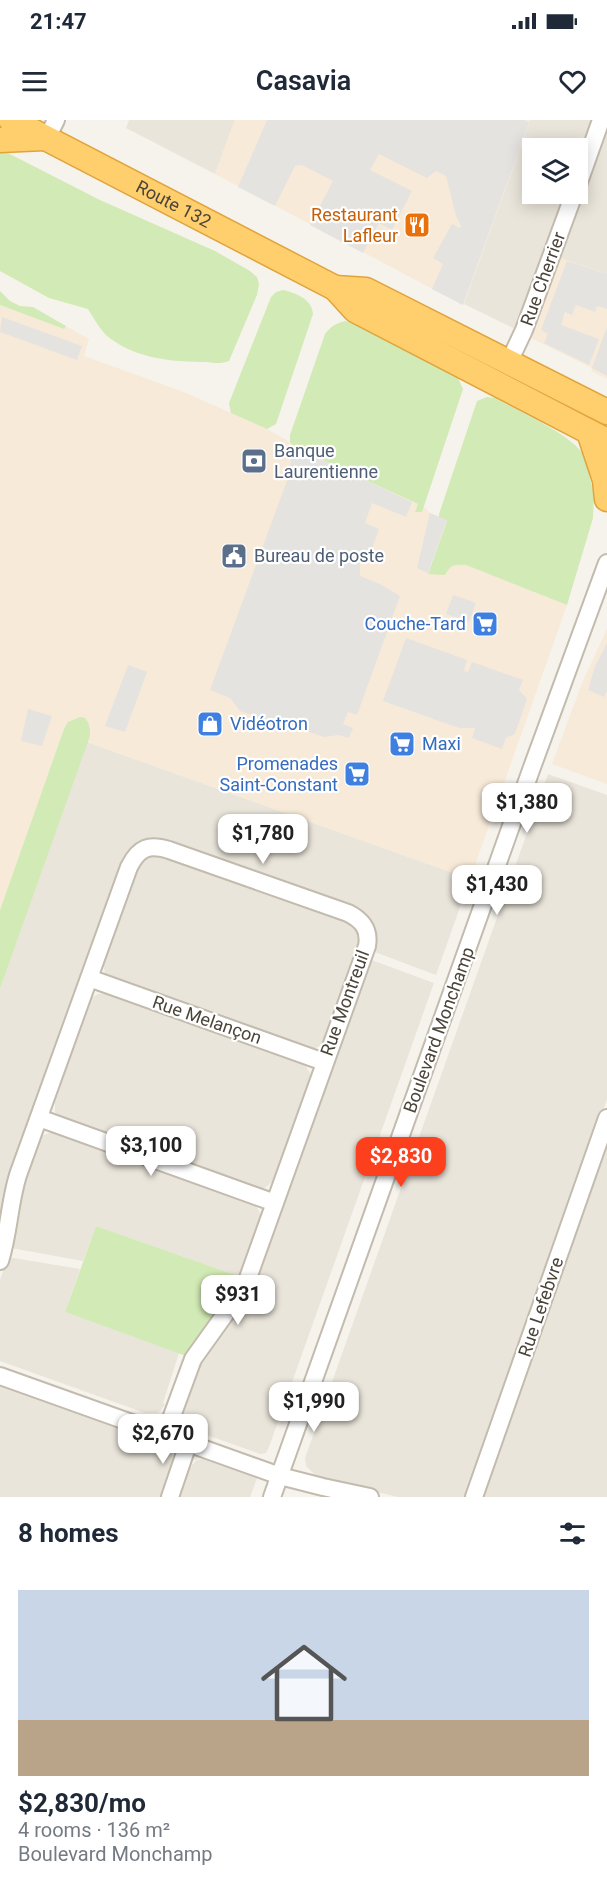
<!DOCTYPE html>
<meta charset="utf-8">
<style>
:root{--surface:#fff;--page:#f2f2f3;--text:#1f2937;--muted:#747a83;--accent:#fc3f1d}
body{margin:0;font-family:Roboto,sans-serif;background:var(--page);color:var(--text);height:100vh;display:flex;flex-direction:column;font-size:22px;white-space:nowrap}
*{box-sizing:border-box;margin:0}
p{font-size:20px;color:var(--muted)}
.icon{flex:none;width:33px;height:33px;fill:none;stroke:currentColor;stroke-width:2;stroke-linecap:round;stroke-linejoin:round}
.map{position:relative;height:1377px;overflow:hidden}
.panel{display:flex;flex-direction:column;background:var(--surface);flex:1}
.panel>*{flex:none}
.controls{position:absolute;left:522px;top:18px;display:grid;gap:12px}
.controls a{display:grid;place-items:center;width:66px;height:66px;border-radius:0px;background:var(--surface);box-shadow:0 3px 15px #0003;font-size:30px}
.price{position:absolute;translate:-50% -51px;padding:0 14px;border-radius:12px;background:#fff;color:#222;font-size:20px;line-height:39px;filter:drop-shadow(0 2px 3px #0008)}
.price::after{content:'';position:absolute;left:50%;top:36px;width:18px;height:14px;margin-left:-9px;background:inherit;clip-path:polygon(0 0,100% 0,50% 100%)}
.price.selected{background:var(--accent);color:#fff}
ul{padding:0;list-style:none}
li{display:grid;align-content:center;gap:12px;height:318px;padding:0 18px}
li span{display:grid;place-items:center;height:186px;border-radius:0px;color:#555}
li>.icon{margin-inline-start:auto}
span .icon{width:108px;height:108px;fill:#fffc;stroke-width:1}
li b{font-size:26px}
h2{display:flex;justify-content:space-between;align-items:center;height:72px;padding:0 18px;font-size:26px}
.status{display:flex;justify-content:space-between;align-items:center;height:42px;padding:0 30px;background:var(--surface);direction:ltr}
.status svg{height:16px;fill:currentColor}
header{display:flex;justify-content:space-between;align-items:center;height:78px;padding:0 18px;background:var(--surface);font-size:27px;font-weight:600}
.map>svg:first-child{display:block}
</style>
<div class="status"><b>21:47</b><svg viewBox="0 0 49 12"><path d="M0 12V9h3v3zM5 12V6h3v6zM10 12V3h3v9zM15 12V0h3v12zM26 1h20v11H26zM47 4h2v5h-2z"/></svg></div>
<header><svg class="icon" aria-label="menu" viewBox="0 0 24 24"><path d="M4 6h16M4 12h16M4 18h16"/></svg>Casavia<svg class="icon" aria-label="heart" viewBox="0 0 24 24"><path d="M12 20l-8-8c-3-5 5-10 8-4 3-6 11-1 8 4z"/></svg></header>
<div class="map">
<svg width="607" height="1377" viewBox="0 0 607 1377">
<rect width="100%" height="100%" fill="#f6f3ec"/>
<path fill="#eae5da" d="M 129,0 L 235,0 L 215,54 L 126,8 Z
M 530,0 L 592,0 L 578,40 L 578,28 L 532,28 L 532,74 L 565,74 L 515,209 L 464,184 Z
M 607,7 L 607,154 L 560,138 Z
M 87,622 L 470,759 L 436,855 L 372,831 L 371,805 L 365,794 L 354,787 L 157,719 L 148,719 L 129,729 L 123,737 L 6,1071 L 0,1108 L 0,869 Z
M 548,654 L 607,675 L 607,979 L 466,1377 L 398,1377 L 315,1357 L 315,1355 L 306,1346 L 305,1338 Z
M 159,734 L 349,801 L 356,807 L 359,813 L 359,822 L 325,918 L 320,926 L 314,929 L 307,929 L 109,858 L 105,853 L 102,841 L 141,737 Z
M 369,839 L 434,863 L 269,1327 L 266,1333 L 260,1334 L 190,1309 L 184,1302 L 184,1293 L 181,1292 L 198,1242 L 253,1166 Z
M 107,873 L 295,939 L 305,945 L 310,953 L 310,960 L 272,1062 L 265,1068 L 257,1068 L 59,997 L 55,992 L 55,975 L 91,878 L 98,874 Z
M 49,1013 L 56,1013 L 255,1084 L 261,1095 L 261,1101 L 241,1157 L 96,1106 L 83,1141 L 11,1128 L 18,1079 L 39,1019 L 44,1015 Z
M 607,1020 L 607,1377 L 481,1377 Z
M 8,1137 L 80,1149 L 65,1192 L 179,1233 L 163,1283 L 165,1284 L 161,1290 L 157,1293 L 145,1293 L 0,1241 L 0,1160 Z
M 0,1263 L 168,1325 L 172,1330 L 173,1342 L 162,1377 L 0,1377 Z
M 206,1338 L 254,1354 L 257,1358 L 250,1377 L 177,1377 L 184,1358 L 192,1345 L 196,1341 Z"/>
<path fill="#f7ead8" d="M 235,0 L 530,0 L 463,185 L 215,54 Z
M 560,138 L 607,154 L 607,259 L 591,251 L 592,248 L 531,218 Z
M 0,185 L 64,209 L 66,206 L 89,219 L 84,236 L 184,272 L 267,309 L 290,322 L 294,327 L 424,387 L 430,393 L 439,397 L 428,454 L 448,449 L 457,444 L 466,445 L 567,485 L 470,759 L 87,622 L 90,616 L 64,609 L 0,790 Z
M 607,509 L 607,664 L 552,644 L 582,563 Z"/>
<path fill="#d2eab5" d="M 0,29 L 100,80 L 215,131 L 250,151 L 257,157 L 259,164 L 257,175 L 229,241 C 221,244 215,243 206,242 C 174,242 138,239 111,219 C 101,212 95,200 88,189 L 49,178 L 0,151 Z
M 283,170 C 296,173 312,179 313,194 L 276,304 L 267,309 L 231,293 L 229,283 L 271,177 L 276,172 Z
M 0,171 L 10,181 L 20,186 L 33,187 L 66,206 L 64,209 L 0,185 Z
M 346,201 L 356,205 L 458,258 L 463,269 L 422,392 L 415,392 L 418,384 L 294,327 L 290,322 L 290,315 L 325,214 C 331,206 336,203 346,201 Z
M 487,277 L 495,278 C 519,292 569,313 584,335 C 588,340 590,347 593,352 L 589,354 L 594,375 L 593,398 L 567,485 L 466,445 C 455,444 450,445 445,455 L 428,454 L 447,401 L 439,397 L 439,394 L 477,281 Z
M 80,597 L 85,598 C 90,604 90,609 90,616 L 0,869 L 0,790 L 64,609 L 68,602 Z
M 96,1106 L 241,1157 L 186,1236 L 65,1192 Z"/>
<path fill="#e5e3e0" d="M 267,0 L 523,0 L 529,2 L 463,185 L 432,169 L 443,144 L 433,138 L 452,104 L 460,108 L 461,106 L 456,96 L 446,56 L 436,51 L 427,58 L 379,34 L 370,50 L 412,71 L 392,110 L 379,103 L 363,133 L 310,105 L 333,61 L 302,45 L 295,46 L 275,86 L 238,67 Z
M 567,141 L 607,154 L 607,189 L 597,186 L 595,192 L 576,185 L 572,195 L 565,192 L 561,205 L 599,219 L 589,245 L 544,223 L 548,214 L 541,210 Z
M 2,197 L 82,226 L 77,240 L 0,212 Z
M 607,207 L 607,256 L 592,248 Z
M 296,327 L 412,382 L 406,397 L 372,383 L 365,403 L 379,409 L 367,442 L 360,439 L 360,456 L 380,464 L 400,476 L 357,595 L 348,592 L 343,604 L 353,608 L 349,618 L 339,615 L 324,617 L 306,611 L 292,609 L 240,591 L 230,578 L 210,570 L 288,358 L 291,339 Z
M 430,393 L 447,400 L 428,453 L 417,448 Z
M 453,475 L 476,483 L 469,502 L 446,494 Z
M 406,518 L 467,540 L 464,551 L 468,552 L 472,542 L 523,560 L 519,570 L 527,579 L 515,614 L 506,618 L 502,629 L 472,618 L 475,608 L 459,608 L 383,581 Z
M 607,523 L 607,571 L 604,577 L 588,570 L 595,546 Z
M 128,545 L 147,552 L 125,612 L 105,606 Z
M 28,589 L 52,596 L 42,626 L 21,621 Z"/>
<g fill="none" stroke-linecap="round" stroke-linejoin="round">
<g stroke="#c2bbae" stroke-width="20">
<path id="minor" d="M 47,18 L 56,0
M 578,65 L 601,0
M 509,242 L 524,210 L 574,74
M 89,858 L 324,942
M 39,998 L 275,1083
M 0,1141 C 9,1113 9,1084 18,1055 L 129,747 C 139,727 149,724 169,730 L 348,793 C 362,800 370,809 367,826 L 248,1158 L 241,1172 L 193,1239 L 165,1315
M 0,1256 L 280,1356 L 323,1367 L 370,1377
M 170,1377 L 188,1324
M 272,1377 L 531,650 L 607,443
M 474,1377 L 607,998"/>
</g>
<g stroke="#e0a43c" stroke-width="27">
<g id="highway">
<path id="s1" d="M 11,0 L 335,168 L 355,190 L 607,321"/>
<path d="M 0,20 L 44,18"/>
<path d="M 335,168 L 366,170 L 607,292"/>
<path d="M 589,312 L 605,360 L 607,379"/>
</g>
</g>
<use href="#minor" stroke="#fff" stroke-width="16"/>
<use href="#highway" stroke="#ffcf6e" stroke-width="24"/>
</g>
<defs>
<g id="restaurant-square" transform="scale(1.35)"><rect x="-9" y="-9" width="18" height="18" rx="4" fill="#e8710a" stroke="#fff"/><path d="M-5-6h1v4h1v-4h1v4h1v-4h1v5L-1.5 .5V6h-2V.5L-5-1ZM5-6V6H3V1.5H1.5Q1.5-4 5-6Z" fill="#fff"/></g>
<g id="bank-square" transform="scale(1.35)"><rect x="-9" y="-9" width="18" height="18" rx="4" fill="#5c6f8a" stroke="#fff"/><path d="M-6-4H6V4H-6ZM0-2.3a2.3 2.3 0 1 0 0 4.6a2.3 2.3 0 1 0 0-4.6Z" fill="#fff"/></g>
<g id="civic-square" transform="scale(1.35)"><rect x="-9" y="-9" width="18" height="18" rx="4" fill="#5c6f8a" stroke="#fff"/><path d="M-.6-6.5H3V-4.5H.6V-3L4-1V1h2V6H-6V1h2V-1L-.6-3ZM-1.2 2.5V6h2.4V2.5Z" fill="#fff"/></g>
<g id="supermarket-square" transform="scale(1.35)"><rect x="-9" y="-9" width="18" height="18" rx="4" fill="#3f7fe0" stroke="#fff"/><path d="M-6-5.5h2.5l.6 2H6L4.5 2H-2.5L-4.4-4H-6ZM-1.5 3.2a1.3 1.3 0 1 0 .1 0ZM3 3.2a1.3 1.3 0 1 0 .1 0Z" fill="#fff"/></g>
<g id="shop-square" transform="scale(1.35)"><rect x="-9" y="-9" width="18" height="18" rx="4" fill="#3f7fe0" stroke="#fff"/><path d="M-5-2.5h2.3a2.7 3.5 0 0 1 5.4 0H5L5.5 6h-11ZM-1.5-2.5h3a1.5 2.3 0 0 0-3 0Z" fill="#fff"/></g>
</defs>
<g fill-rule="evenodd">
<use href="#restaurant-square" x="417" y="105"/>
<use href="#bank-square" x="254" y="341"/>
<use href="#civic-square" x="234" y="436"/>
<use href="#supermarket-square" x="485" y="504"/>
<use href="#shop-square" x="210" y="604"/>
<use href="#supermarket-square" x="402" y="624"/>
<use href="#supermarket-square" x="357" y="654"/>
</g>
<g text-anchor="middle" stroke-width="4.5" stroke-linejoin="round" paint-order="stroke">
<g font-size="18" fill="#4b4439" stroke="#fff">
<text dy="6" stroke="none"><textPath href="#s1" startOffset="183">Route 132</textPath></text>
<text transform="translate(543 159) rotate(-70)" y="6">Rue Cherrier</text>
<text transform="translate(345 883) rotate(-70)" y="6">Rue Montreuil</text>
<text transform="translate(207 900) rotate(19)" y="6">Rue Melançon</text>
<text transform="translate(439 910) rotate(-70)" y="6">Boulevard Monchamp</text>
<text transform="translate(541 1187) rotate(-71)" y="6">Rue Lefebvre</text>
</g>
<g font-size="18" fill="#c56008" stroke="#fff" text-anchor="end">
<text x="398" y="101">Restaurant<tspan x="398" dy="21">Lafleur</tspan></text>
</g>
<g font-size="18" fill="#4e5e75" stroke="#fff" text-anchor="start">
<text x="274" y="337">Banque<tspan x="274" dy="21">Laurentienne</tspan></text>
<text x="254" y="442">Bureau de poste</text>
</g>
<g font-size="18" fill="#366cbe" stroke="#fff" text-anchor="end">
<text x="466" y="510">Couche-Tard</text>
<text x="230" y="610" text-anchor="start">Vidéotron</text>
<text x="422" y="630" text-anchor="start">Maxi</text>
<text x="338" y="650">Promenades<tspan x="338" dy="21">Saint-Constant</tspan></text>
</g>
</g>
</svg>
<div class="controls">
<a><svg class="icon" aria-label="layers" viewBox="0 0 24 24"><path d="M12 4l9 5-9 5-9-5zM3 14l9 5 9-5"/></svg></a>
</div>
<b class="price" style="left:527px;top:714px">$1,380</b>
<b class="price" style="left:263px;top:745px">$1,780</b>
<b class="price" style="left:497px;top:796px">$1,430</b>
<b class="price" style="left:151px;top:1057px">$3,100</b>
<b class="price selected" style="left:401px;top:1068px">$2,830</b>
<b class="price" style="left:238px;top:1206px">$931</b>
<b class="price" style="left:314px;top:1313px">$1,990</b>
<b class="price" style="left:163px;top:1345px">$2,670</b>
</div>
<section class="panel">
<h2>8 homes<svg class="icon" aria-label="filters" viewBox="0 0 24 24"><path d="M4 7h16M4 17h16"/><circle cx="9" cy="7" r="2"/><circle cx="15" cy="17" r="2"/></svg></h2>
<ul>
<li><span style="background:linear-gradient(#c9d6e8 70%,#b9a48a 0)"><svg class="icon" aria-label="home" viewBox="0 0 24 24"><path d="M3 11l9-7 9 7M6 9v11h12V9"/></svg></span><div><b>$2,830/mo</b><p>4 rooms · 136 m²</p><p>Boulevard Monchamp</p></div></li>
</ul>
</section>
